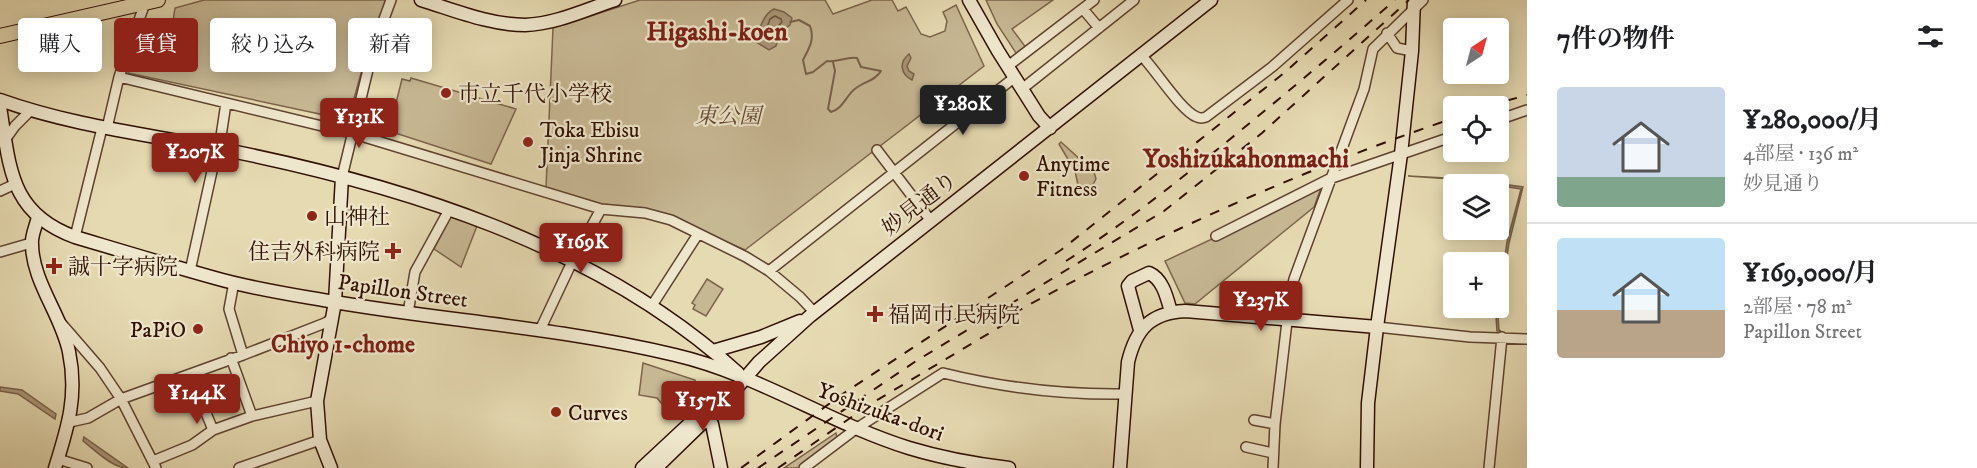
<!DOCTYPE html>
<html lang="ja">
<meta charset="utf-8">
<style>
:root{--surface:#fff;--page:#f6f6f6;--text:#202124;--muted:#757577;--line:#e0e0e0;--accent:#8f2418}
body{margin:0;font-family:"IM FELL DW Pica","Noto Serif JP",serif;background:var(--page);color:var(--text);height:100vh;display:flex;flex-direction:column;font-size:22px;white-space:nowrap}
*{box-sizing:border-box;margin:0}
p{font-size:20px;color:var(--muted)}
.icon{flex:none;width:33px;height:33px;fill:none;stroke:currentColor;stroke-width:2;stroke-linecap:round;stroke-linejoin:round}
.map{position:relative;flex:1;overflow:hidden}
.side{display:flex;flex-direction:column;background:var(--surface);width:450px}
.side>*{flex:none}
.banner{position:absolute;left:18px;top:18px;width:570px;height:54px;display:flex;gap:12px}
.needle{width:39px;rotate:36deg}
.controls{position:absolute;left:1443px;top:18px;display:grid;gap:12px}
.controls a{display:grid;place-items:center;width:66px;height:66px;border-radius:6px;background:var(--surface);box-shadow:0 3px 15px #0003;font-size:30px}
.price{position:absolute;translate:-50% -51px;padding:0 14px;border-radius:6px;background:var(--accent);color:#fff;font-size:20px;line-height:39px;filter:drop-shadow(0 2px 3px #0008)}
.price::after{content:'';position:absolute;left:50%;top:36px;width:18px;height:14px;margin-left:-9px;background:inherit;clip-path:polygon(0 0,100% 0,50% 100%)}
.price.selected{background:#222;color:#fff}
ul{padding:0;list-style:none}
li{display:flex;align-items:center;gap:18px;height:150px;padding:0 30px}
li+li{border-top:2px solid var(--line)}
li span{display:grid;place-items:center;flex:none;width:168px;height:120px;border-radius:6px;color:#555}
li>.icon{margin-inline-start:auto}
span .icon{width:72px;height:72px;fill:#fffc;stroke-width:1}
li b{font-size:26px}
h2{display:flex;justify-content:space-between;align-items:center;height:72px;padding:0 30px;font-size:26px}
.pill{padding:0 21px;border-radius:6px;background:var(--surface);box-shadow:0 3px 15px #0003;font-size:21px;line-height:54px}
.pill.selected{background:var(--accent);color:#fff}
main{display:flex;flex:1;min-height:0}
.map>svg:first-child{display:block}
</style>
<main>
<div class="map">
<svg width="1527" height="468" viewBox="0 0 1527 468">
<rect width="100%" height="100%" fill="#e6dab2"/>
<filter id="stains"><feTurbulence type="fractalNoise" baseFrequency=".00333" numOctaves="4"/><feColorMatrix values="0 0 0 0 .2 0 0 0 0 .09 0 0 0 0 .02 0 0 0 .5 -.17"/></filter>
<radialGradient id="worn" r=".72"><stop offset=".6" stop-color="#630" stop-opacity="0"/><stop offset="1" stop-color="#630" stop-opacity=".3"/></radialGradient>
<path fill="#c7b894" stroke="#7c644b" stroke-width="1.5" d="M 204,0 L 386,0 L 365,59 L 348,120 L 128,73 L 145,28 L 173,21 L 175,8 Z
M 640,0 L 825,0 L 833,14 L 872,0 L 892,0 L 898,11 L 906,7 L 921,34 L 930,37 L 945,31 L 947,21 L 943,12 L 956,5 L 984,66 L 745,250 L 671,218 L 594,204 L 546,188 L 553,28 Z
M 986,0 L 1053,0 L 1012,29 L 1027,49 L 1018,56 L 997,24 Z
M 411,78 L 516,109 L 491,164 L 389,131 L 402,79 L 410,81 Z
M 1061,142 L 1094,172 L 1096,179 L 1091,188 L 1084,189 L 1078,185 L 1075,171 L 1059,144 Z
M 1321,188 L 1314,207 L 1195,304 L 1185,303 L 1165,261 Z
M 451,216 L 477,226 L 461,267 L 434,249 Z
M 707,279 L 723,289 L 706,316 L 693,309 L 695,305 L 692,303 Z
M 643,363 L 695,380 L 700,400 L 682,417 L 673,407 L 667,410 L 657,398 L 639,395 Z
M 836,433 L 837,439 L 799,468 L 784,468 Z"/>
<path fill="#a89576" stroke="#786048" stroke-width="1.5" d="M 774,9 L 784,12 L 792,18 L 790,25 L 780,32 L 776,46 L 769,50 L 756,42 C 759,30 763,14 774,9 Z
M 909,54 L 911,58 L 907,66 L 909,71 L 914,74 L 912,80 C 900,74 899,62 909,54 Z
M 1408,176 L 1465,179 L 1523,187 L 1509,243 L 1498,317 L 1499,330 L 1501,331 L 1497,331 L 1496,317 L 1507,242 L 1521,189 L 1465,180 Z
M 0,387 L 22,390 L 56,414 L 55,419 L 18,394 L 0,391 Z
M 84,437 L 128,468 C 112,468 96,451 83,441 Z"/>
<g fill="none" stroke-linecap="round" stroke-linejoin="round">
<path stroke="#6c523c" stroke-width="1.5" d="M 775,16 L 781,19 L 782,22 L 775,29 L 771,41 L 767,42 L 763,38 L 770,19 Z"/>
<path stroke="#786048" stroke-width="2" d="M 790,22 L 799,20 L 810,26 C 815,40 809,48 803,60 L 806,74 L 813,72 L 827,61 C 837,63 847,56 857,58 L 861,67 L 881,71 C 875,81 865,81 856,88 C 846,95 843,109 831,112 L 828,109 L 835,71 L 833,62"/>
<g stroke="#5e422e" stroke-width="12">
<path id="street" d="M 1083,9 L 1099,28
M 1387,33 L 1397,48 L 1412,51
M 1141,55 C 1155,69 1181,111 1197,117 C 1201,119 1202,118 1206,117 L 1272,67 L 1348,0
M 1008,66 L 1094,0
M 119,77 L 351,133 L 601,209 L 645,213 L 671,220 L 746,257 L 769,271 L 800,297 L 815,313
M 1022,89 L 1134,0
M 1498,120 L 1527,110
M 107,128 L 119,77 L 146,0
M 5,140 L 15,126 L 30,111
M 877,150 L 931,221
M 342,177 L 373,49 L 391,0
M 0,191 L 15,184
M 1216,236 L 1329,179 L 1454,136
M 75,237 L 102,128
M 0,252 L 31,243
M 190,271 L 216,153 L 220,143 L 226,103
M 769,271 L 1015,77
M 234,282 L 229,309 L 243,355
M 651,307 L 698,234
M 408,313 L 415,272 L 449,210
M 61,323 L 100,368 L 121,399 L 156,468
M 1377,327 L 1470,337 L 1527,339
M 540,330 L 572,262 L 601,209
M 231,358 L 252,416 L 317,401
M 190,374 L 213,430
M 1254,420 L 1275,424
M 70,422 L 88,418 L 121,399 L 243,355 L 325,323 L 333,318
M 1246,447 L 1273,453
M 58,459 L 87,468
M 153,461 L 192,445 L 213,430 L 252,416
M 239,468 L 320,440
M 804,468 L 857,428 L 943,373 C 1004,388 1062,395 1125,394
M 1273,468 L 1275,424 L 1290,296 L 1294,279 L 1364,89 L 1373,49 L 1423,0
M 1489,468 L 1502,337"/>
</g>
<g stroke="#301002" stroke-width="15">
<path id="secondary" d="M 421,0 C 454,10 490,25 525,25 C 556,24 587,9 615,0
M 969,0 L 998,51 L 1039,116 L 1050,128
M 0,100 C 70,125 144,134 216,148 C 400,184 597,244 738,373
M 0,107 C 10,167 9,213 75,237 C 122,251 168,265 215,278 C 253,289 295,295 334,302 C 447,321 563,328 675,355 C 757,374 829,423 909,448 C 942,458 975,464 1009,468
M 38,217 C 36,226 31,236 32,244 C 32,281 62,316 69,352 C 78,395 68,427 55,468
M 1140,330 L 1128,286 L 1132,281 L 1149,273 C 1163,279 1167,298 1171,312
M 713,351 L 761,337 L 800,321
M 705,421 L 712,424 L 721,468
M 331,468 L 320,440 L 317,401 L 335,302 L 342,177
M 642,468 L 701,413
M 656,468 L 728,398 L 759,362 L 810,316 L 1211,0
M 1120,468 L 1128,362 C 1136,329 1150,313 1185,311 L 1377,327
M 1367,468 L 1368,403 L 1377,327 L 1401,154 L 1412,51 L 1414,0"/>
</g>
<g stroke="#301002" stroke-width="16">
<path id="primary" d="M 0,36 L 158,0"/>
</g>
<use href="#street" stroke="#efe7cd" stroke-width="9"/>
<use href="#secondary" stroke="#efe7cd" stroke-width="12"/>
<use href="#primary" stroke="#e6dab2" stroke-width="14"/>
<path stroke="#301002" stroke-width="2" stroke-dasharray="10 10" stroke-linecap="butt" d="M 1488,106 L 1527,95
M 1066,261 C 1121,226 1173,185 1224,144 C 1282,97 1339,49 1395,0
M 996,323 C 1143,241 1295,172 1454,118
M 741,468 L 844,393 L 1061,250 L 1284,73 L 1366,0
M 758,468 L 916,361 L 1164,211 L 1262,133 L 1409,0
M 778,468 L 869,405 L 1008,322"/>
</g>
<g fill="#8f2418" stroke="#efe7cd" stroke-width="2">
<circle cx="446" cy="93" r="6"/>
<circle cx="528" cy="142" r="6"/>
<circle cx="1024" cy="176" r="6"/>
<circle cx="312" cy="216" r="6"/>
<path d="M390 242h6v6h6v6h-6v6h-6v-6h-6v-6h6z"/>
<path d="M51 257h6v6h6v6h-6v6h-6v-6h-6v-6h6z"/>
<path d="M872 305h6v6h6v6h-6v6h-6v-6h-6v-6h6z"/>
<circle cx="198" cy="329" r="6"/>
<circle cx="556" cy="412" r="6"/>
</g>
<g text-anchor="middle" stroke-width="4.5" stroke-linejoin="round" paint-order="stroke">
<g font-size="22" fill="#301002" stroke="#efe7cd" text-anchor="start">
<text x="458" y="101">市立千代小学校</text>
<text x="540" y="137">Toka Ebisu<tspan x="540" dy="25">Jinja Shrine</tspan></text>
<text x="1036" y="171">Anytime<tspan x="1036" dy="25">Fitness</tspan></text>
<text x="324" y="224">山神社</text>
<text x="380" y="259" text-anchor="end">住吉外科病院</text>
<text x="68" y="274">誠十字病院</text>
<text x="888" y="322">福岡市民病院</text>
<text x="186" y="337" text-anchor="end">PaPiO</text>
<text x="568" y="420">Curves</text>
</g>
<g font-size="22" font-style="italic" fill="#654b35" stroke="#efe7cd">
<text x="728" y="123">東公園</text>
</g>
<g font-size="22" fill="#301002" stroke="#efe7cd">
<text transform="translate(919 203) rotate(-38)" y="8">妙見通り</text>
<text transform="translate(403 290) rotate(8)" y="8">Papillon Street</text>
<text transform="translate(881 411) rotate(20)" y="8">Yoshizuka-dori</text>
</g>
<g font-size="24" font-weight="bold" fill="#7a1f14" stroke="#efe7cd">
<text x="343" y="352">Chiyo 1-chome</text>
</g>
<g font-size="26" font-weight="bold" fill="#7a1f14" stroke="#efe7cd">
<text x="717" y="40">Higashi-koen</text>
<text x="1246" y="167">Yoshizukahonmachi</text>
</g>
</g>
<rect width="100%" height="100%" filter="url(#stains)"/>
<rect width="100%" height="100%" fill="url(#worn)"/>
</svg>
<div class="controls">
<a><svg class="needle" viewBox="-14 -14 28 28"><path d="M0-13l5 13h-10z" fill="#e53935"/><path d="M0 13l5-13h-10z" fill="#757577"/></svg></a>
<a><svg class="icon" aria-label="locate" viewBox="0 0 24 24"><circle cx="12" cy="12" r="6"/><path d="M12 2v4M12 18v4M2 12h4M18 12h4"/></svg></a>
<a><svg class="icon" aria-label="layers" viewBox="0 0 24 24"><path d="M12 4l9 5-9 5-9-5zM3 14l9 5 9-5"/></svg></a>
<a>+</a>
</div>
<b class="price selected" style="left:963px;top:136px">¥280K</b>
<b class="price" style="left:359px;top:149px">¥131K</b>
<b class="price" style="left:195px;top:184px">¥207K</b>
<b class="price" style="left:581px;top:274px">¥169K</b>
<b class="price" style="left:1261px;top:332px">¥237K</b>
<b class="price" style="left:197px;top:425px">¥144K</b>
<b class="price" style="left:703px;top:432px">¥157K</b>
<div class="banner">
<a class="pill">購入</a>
<a class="pill selected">賃貸</a>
<a class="pill">絞り込み</a>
<a class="pill">新着</a>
</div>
</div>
<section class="side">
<h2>7件の物件<svg class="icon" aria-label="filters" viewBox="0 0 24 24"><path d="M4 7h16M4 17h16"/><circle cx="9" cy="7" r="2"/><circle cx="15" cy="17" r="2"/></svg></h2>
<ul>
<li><span style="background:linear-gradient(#c9d6e8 75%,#7fa58c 0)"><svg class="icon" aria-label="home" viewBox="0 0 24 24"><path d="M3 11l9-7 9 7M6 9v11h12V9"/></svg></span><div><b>¥280,000/月</b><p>4部屋 · 136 m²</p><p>妙見通り</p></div></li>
<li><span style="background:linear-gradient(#bfe0f5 60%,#b9a48a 0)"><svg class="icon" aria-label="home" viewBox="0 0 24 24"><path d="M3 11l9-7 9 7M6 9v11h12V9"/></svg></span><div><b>¥169,000/月</b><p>2部屋 · 78 m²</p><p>Papillon Street</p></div></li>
</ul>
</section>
</main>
